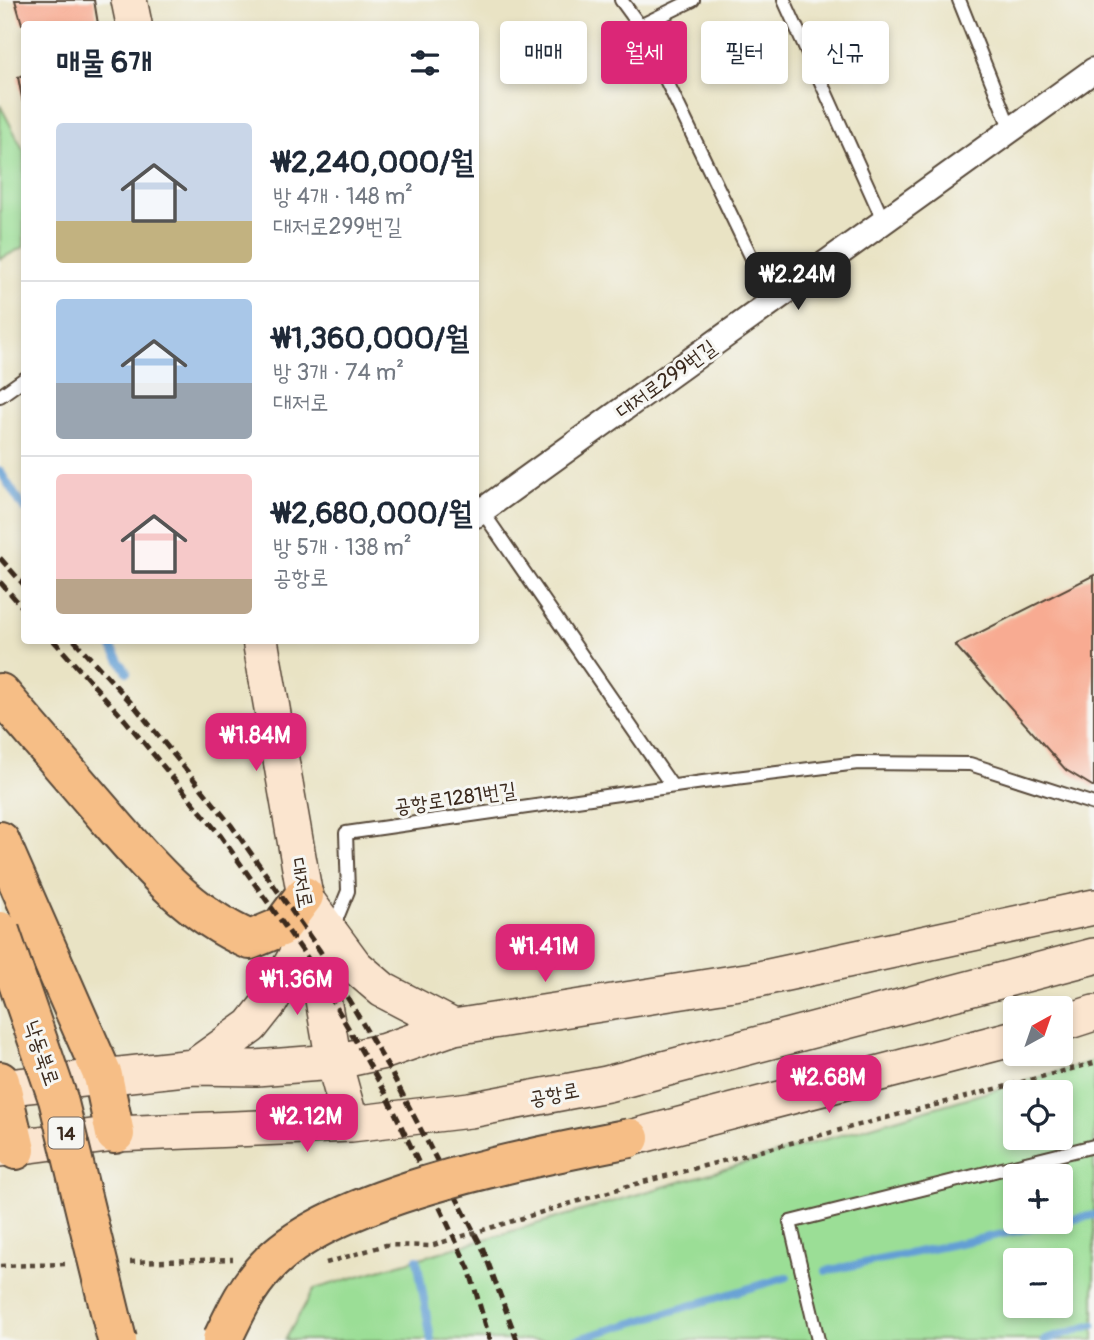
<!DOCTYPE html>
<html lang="ko">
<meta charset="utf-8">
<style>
:root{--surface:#fff;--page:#f6f6f7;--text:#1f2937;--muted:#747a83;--line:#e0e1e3;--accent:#db2777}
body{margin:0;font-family:Pangolin,"Poor Story",sans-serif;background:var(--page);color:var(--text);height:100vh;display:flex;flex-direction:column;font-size:26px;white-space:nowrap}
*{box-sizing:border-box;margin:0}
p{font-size:23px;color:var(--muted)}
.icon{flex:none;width:38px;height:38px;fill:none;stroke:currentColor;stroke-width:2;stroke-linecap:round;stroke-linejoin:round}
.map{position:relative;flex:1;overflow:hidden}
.details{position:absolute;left:21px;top:21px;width:458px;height:623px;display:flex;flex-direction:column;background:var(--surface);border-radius:7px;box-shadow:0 4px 10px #0003}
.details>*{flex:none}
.banner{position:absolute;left:500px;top:21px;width:488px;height:63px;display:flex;gap:14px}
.needle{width:46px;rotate:40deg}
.fabs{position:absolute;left:1003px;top:996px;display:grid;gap:14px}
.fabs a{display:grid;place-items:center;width:70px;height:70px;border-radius:7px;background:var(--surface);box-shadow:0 4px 10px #0003;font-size:35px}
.price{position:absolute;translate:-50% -60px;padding:0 16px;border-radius:14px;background:var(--accent);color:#fff;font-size:23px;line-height:46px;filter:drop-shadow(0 2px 4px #0008)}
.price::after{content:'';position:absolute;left:50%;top:42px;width:21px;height:16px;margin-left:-10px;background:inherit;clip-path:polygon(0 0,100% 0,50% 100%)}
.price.active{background:#222;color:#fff}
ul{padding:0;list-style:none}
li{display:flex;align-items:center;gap:21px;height:175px;padding:0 35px}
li+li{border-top:2px solid var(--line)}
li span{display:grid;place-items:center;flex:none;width:196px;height:140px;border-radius:7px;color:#555}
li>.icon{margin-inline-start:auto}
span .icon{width:84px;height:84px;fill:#fffc;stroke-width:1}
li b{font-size:30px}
h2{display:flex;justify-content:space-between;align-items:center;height:84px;padding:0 35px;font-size:30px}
.tag{padding:0 24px;border-radius:7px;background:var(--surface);box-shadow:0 4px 10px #0003;font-size:24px;line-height:63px}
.tag.active{background:var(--accent);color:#fff}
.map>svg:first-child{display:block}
</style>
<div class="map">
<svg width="1094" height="1340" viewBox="0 0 1094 1340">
<rect width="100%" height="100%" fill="#f6f6f2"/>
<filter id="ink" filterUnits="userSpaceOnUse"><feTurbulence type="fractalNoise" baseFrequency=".0143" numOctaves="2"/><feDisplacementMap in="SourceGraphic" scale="14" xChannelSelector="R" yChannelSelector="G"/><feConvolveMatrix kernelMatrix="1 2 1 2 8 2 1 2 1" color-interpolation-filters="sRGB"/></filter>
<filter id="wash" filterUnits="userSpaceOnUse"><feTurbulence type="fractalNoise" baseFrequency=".00686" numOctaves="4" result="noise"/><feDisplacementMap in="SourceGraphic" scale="28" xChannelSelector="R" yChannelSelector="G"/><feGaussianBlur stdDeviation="1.57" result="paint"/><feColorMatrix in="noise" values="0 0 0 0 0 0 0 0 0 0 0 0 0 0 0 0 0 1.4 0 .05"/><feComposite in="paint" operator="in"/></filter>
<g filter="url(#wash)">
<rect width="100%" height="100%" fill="#e9e3c4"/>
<path fill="#9bde96" stroke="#6b845a" stroke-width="2" fill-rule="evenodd" d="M 0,105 L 24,151 L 24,247 L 0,259 Z
M 1094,1061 L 1094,1340 L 285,1340 L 314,1289 ZM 1015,1092 L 1060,1092 L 1060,1138 L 1015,1138 ZM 1015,1176 L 1060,1176 L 1060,1222 L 1015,1222 ZM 1015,1260 L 1060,1260 L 1060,1306 L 1015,1306 Z"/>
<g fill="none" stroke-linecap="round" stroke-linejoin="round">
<path stroke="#639fd4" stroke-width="8" d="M 0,471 L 24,509
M 107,640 L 127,672
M 417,1259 L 431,1340
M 826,1271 L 1094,1215
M 575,1340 L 787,1277
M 1045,1340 L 1093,1325"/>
</g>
<g id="blocks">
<path fill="#f8ab92" d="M 15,0 L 94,0 L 98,24 L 22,24 Z
M 24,75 L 24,103 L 23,103 L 18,77 Z
M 1094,575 L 1094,787 L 1066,770 L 955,645 Z"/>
</g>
</g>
<g filter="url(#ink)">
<use href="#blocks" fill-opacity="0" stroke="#554637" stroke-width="2"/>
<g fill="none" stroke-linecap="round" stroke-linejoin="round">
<g stroke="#554637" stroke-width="16">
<path id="lane" d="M 621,0 L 640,26 L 773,302
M 784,0 L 884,222
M 959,0 L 1011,130
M 640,26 L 693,0
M 0,396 L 24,379
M 482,511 L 672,786
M 332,930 L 348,891 L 346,833 L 703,782 L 858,763 L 970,764 L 1094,804
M 818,1340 L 790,1222 L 1094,1146"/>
</g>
<g stroke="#554637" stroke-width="28">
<path id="street" d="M 476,515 L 1094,70"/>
</g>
<g stroke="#554637" stroke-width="38">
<path id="secondary" d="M 129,0 L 134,24
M 260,640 L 334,1062 L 351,1124
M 310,905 L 355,966 L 383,990 L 454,1027
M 1060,1024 L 1094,1013
M 194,1067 L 251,1026 L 270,1002 L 310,931
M 0,1088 L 194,1067 L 256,1068 L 334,1062 L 385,1051 L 454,1027 L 759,979 L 1094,907
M 630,1138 L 1015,1038
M 0,1149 L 115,1134 L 351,1124 L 470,1110 L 607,1084 L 1094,956"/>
</g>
<g stroke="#554637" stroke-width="42">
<path id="primary" d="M 0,693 C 33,731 65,769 98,807 C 143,859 185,912 250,940 L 281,927 L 304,896
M 0,841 L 103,1076 L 115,1134
M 0,1081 L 16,1150"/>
</g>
<path stroke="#554637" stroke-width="4.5" stroke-dasharray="5 5" stroke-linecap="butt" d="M 130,1262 L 233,1259
M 326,1263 L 386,1245 L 430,1246 L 628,1186 L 1094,1063
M 0,1266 L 66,1264"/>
<use href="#lane" stroke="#fff" stroke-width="12"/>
<use href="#street" stroke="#fff" stroke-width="24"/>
<use href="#secondary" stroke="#fbe5cf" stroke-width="35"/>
<use href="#primary" stroke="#f6be86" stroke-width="38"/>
<path stroke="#3b2a1e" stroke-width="5" stroke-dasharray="10 5" stroke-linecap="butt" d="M 0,558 L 24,585
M 0,582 L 24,609
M 53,640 L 125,720 L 220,835 L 311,963 L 386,1094 L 469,1269 L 490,1340
M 74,640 L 135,707 L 231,825 L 320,951 L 391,1072 L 483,1249 L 517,1340"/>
<g stroke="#554637" stroke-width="42" stroke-linecap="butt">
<path id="primary-bridge" d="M 0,931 L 58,1099 L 117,1340
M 222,1340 C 234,1315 246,1288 266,1267 C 330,1195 534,1157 630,1138"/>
</g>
<use href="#primary-bridge" stroke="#f6be86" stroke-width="38"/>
</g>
</g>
<g text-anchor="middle" stroke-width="6" stroke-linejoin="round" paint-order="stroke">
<rect fill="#f6f6f2" stroke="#73675e" stroke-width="2" x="48.5" y="1117.5" width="35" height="31" rx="5"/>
<g font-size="19" font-weight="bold" fill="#3b2a1e">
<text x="66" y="1140">14</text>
</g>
<g font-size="21" fill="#3b2a1e" stroke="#f6f6f2">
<text transform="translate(666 379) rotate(-36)" y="7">대저로299번길</text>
<text transform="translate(455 798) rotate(-8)" y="7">공항로1281번길</text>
<text transform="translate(302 883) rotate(80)" y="7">대저로</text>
<text transform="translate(42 1053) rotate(71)" y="7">낙동북로</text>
<text transform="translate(554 1094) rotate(-11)" y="7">공항로</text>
</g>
</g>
</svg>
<div class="fabs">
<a><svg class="needle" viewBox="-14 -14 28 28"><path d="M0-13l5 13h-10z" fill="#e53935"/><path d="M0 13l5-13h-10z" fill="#747a83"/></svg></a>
<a><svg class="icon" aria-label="locate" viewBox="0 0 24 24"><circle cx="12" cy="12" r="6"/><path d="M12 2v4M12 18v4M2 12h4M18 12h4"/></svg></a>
<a>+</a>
<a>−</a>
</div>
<b class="price active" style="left:798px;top:312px">₩2.24M</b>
<b class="price" style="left:256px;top:773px">₩1.84M</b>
<b class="price" style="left:545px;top:984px">₩1.41M</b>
<b class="price" style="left:297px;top:1017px">₩1.36M</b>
<b class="price" style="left:829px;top:1115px">₩2.68M</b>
<b class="price" style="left:307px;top:1154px">₩2.12M</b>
<div class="banner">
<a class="tag">매매</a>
<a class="tag active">월세</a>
<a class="tag">필터</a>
<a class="tag">신규</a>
</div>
<section class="details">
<h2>매물 6개<svg class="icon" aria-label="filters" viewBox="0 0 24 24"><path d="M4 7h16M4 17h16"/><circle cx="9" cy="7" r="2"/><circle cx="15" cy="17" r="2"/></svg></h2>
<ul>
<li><span style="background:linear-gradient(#c9d6e8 70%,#c2b280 0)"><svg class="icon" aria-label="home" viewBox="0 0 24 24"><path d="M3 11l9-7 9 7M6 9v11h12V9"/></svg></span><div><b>₩2,240,000/월</b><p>방 4개 · 148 m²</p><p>대저로299번길</p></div></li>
<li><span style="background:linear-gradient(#a9c7e8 60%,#9aa5b1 0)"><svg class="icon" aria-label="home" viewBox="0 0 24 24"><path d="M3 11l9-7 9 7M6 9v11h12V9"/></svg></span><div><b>₩1,360,000/월</b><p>방 3개 · 74 m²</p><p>대저로</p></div></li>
<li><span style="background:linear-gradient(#f6c9c9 75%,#b9a48a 0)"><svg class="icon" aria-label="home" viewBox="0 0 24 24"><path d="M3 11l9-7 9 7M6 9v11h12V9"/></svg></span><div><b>₩2,680,000/월</b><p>방 5개 · 138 m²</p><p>공항로</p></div></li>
</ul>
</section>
</div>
